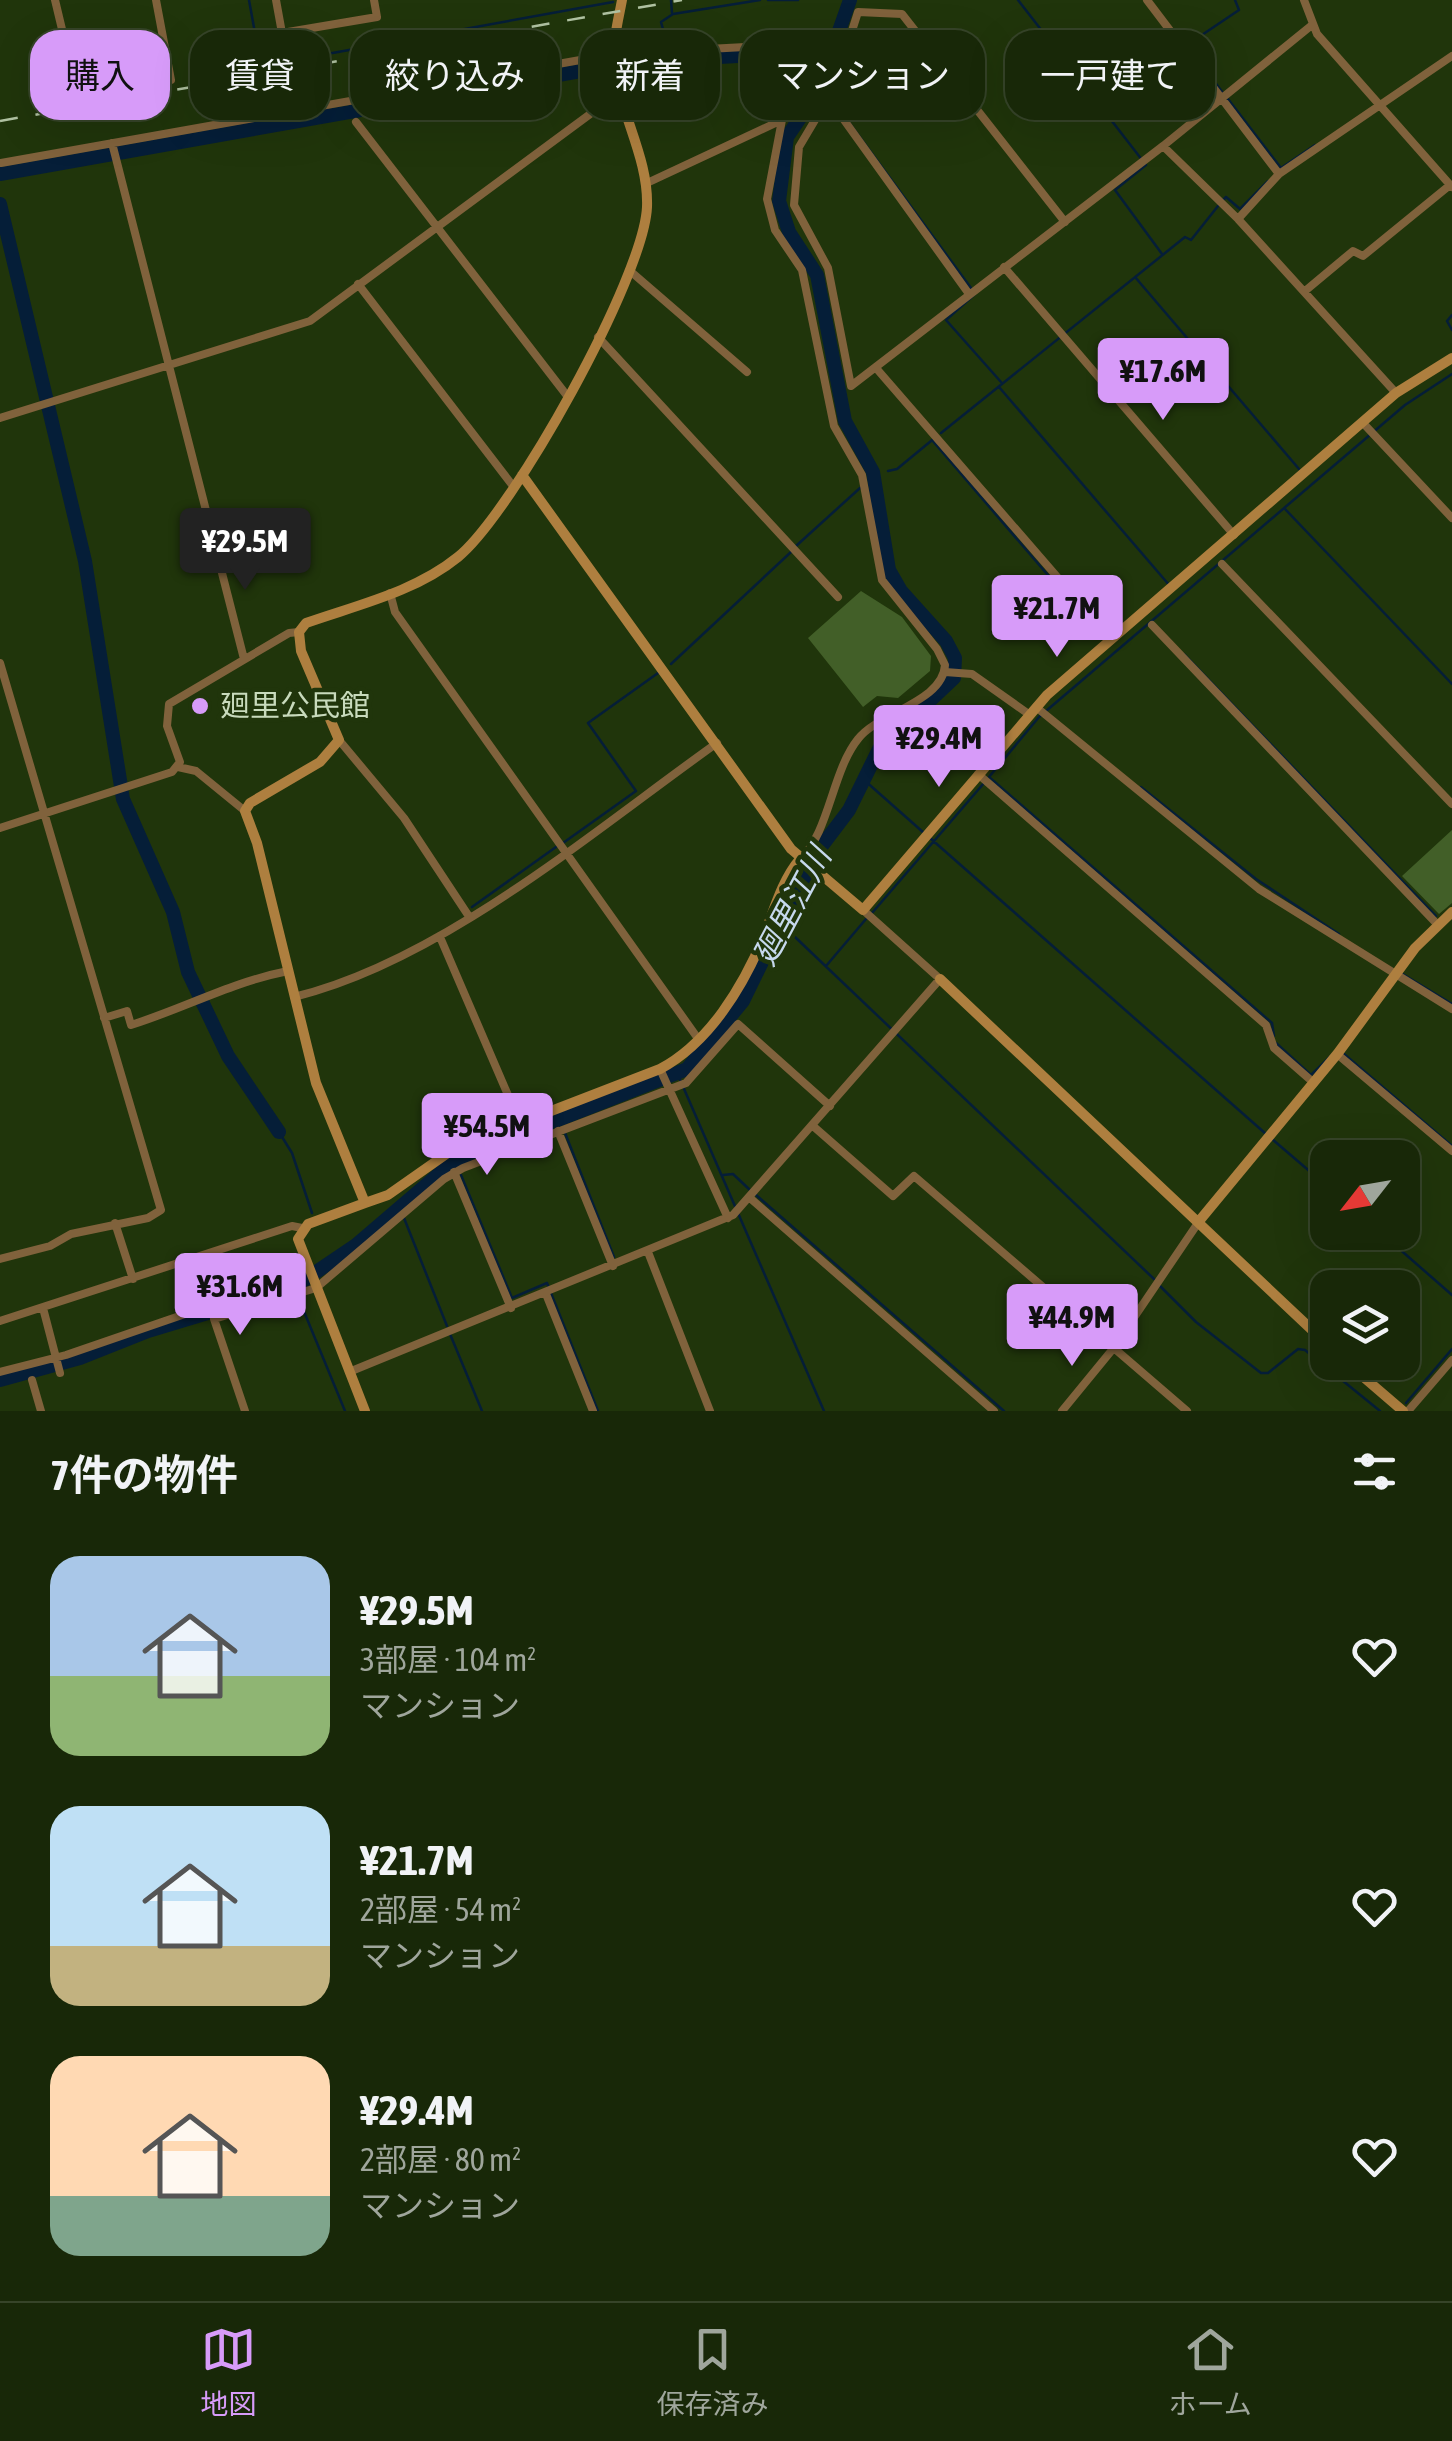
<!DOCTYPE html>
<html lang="ja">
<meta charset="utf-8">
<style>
:root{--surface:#182808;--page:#213012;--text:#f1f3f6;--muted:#9fa69c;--line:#364429;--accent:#d79bf9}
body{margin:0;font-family:"Asap Condensed","Noto Sans JP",sans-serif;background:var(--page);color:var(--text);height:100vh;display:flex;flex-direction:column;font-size:38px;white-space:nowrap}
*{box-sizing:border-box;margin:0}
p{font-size:32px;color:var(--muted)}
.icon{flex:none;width:55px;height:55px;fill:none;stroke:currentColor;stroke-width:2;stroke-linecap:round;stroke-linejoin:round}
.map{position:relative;height:1411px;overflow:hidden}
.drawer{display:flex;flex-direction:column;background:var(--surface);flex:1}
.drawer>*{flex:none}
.top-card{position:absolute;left:30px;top:30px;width:1392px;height:90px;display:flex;gap:20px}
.needle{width:65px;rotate:239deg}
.buttons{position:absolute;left:1310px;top:1140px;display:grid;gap:20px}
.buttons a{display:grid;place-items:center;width:110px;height:110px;border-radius:20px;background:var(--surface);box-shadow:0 10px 40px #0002,0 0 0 2px var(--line);font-size:50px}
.price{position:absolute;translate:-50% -85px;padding:0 22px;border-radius:10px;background:var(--accent);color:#111;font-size:32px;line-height:65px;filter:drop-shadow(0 2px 5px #0008)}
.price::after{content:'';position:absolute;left:50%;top:60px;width:30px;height:22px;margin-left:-15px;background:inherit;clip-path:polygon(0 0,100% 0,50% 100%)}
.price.selected{background:#222;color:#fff}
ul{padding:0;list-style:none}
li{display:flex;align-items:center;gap:30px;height:250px;padding:0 50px}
li span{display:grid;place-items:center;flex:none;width:280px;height:200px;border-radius:30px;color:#555}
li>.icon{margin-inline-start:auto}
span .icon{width:120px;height:120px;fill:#fffc;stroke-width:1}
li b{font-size:42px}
h2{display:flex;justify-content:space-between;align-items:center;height:120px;padding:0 50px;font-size:42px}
.tag{padding:0 35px;border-radius:30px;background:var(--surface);box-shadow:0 10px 40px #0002,0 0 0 2px var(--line);font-size:35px;line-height:90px}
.tag.selected{background:var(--accent);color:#111}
.dock{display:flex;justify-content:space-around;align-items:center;height:140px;border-top:2px solid var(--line);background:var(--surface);font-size:28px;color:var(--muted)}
.dock a{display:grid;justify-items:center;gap:5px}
.dock .selected{color:var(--accent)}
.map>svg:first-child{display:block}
</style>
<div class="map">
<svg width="1452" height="1411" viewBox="0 0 1452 1411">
<rect width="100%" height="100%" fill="#20350b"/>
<path fill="#425f28" d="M 861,591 L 902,617 L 931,656 L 930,671 L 898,698 L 877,696 L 863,707 L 808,638 Z
M 1452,830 L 1452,903 L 1439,914 L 1402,876 Z"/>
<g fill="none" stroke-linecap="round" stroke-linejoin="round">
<path stroke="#051e38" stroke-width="2.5" d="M 249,0 L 261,66 L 613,2
M 671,0 L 672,13
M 768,0 L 798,0
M 1018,0 L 1146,165 L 1115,190 L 1162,254
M 668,47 L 661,22 L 673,14 L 760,0
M 817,93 L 823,94
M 1223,93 L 1187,45 L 1239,10 L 1235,0
M 1228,99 L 1281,168
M 834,102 L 971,288
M 1281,168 L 1315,145
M 1223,200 L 1226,197 L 1240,209 L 1268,181
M 1135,277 L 1299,469
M 975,294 L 946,320 L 1001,382
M 1452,315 L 1447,321 L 1452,330
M 999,387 L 1170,586
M 941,433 L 1185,237 L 1191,240 L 1218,206
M 932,440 L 1101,637
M 888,471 L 897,469 L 931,441
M 873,472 L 877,472
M 1284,508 L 1452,684
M 796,546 L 860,488
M 1184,654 L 1436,916
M 671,664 L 791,552
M 917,716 L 980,770
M 863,779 L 924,833
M 1141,787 L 1256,879 L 1339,934
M 930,838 L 1266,1134
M 563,843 L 636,791 L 588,723 L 658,673
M 472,907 L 556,847
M 872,913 L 984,783
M 780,930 L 795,937 L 1154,1279
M 826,966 L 866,919
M 1401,973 L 1452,1004
M 1274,1036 L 1272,1023 L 989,777 L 1039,717 L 1405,405 L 1452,374
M 1276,1043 L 1311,1075 L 1338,1049
M 1344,1054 L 1452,1146
M 678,1075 L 824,1411
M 279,1132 L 292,1153 L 312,1213
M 565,1133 L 614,1257
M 1272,1139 L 1328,1187
M 454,1161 L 457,1165
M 461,1175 L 512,1298 L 547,1283 L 598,1411
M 723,1175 L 733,1174 L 750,1190
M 756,1195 L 1004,1411
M 404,1218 L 447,1326
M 1380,1232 L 1452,1295
M 1159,1285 L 1196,1322 L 1261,1373 L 1268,1373 L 1298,1349 L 1305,1350 L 1380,1411
M 298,1297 L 345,1411
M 450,1334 L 482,1411
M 1406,1403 L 1452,1349"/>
<path stroke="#051e38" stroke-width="14" d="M 0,174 L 632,62 L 806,52 L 828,60
M 0,204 L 85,561 L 123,799 L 173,912 L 188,972 L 228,1056 L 279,1132
M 0,1380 L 80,1358 L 148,1331 L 294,1287 L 356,1245 L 454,1161 L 687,1069 L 743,1001 L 794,896 L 821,847 L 849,810 L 879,749 L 954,678 L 955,658 L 946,641 L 901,591 L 889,570 L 873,472 L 845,421 L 817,275 L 789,232 L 779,201 L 787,137 L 817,93 L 850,0"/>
<path stroke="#80623c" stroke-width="8" d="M 55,0 L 78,96 L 171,80 L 156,0
M 276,0 L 282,33 L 377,17 L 374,0
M 1147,0 L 1279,174
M 1304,0 L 1317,34 L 1452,187
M 811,75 L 835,84
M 821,110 L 799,147 L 794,205 L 828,268 L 851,386 L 1163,146 L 1312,25
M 782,120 L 767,199 L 775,230 L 802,270 L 834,426 L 862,475 L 882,580 L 937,649 L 945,665 C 943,702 879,712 858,739 C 832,771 829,834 800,859
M 356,122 L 568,397
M 112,143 L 244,659
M 1163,146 L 1238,219 L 1396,393
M 1,163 L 614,54 L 823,43 L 802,94 L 782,120 L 647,183
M 1238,219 L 1279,174 L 1452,56
M 1004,267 L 1234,535
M 629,270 L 747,372
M 358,284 L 513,486
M 1305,291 L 1353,251 L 1363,256 L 1450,185
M 969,294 L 839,113 L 821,110 L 835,84 L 858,12 L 902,14 L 1065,222
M 598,337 L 838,597
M 876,368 L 1111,639
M 0,418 L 310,321 L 620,92
M 1363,423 L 1452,518
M 1222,564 L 1452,804
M 390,593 L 395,612 L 699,1040
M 1152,625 L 1437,924
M 0,663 L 161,1210 L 148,1218 L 71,1234 L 50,1246 L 0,1259
M 945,672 L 972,674 L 1030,715
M 1036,707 L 1259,889 L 1452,1009
M 339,740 L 404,818 L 470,918
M 178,767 L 196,771 L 245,811
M 978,774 L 1266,1025 L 1274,1048 L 1314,1083
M 0,828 L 172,772 L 180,762 L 167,726 L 169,704 L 289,633 L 299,632
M 440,937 L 520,1123
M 294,997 C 442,961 593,831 717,743
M 104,1018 L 127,1011 L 131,1025 C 185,1008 232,982 288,971
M 1337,1054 L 1452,1151
M 660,1069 L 728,1218
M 813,1126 L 893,1196 L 914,1176 L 1187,1411
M 558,1131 L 613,1266
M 454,1172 L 511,1308
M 750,1198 L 994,1411
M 115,1223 L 133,1279
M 648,1252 L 710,1411
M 546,1294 L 593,1411
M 43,1308 L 60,1373
M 0,1321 L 292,1226 L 302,1228
M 0,1372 L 66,1355 L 284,1280 L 308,1267
M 349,1372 L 733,1215 L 940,979 L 863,910
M 32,1380 L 41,1411
M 245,1411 L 214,1319 L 316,1288 L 444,1179 L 463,1168 L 686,1083 L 738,1024 L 830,1106
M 1062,1411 L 1112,1350 L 1200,1220
M 1408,1411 L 1452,1360"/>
<path stroke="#ae7f3f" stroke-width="10" d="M 522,475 L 791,849 L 863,910 L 1047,695 L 1396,393 L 1452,358
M 940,979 L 1328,1345
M 365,1203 L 388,1195 L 455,1148 L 660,1069 C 709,1043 743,987 764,936 C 774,910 782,880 800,859
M 1200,1220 L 1338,1053 L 1415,948 L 1452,912
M 1346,1362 L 1403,1411
M 365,1411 L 298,1239 L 308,1224 L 365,1203 L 316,1083 L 257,843 L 245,811 L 250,803 L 320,762 L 339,740 L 301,651 L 299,632 L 306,623 C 357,605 415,592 458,557 C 513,512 644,277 647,207 C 649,153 614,106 614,52 C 614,35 619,17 622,0"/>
<path stroke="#b0c2a2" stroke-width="2.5" stroke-dasharray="18 18" stroke-linecap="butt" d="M 0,121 L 682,0"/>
</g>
<circle fill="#d79bf9" stroke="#20350b" stroke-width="4" cx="200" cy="706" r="10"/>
<g text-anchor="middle" stroke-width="9" stroke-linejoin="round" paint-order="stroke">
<g font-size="30" fill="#c8dabc" stroke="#20350b" text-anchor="start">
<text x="220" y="716">廻里公民館</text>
</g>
<g font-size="32" font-style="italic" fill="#c6d8ed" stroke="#20350b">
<text transform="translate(792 906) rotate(-62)" y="11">廻里江川</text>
</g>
</g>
</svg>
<div class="buttons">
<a><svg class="needle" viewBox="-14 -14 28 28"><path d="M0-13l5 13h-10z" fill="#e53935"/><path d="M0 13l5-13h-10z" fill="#9fa69c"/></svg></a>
<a><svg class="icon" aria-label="layers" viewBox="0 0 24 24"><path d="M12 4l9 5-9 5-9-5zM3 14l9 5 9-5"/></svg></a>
</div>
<b class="price" style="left:1163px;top:423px">¥17.6M</b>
<b class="price selected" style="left:245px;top:593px">¥29.5M</b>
<b class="price" style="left:1057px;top:660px">¥21.7M</b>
<b class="price" style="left:939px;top:790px">¥29.4M</b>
<b class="price" style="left:487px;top:1178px">¥54.5M</b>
<b class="price" style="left:240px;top:1338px">¥31.6M</b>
<b class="price" style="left:1072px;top:1369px">¥44.9M</b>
<div class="top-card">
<a class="tag selected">購入</a>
<a class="tag">賃貸</a>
<a class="tag">絞り込み</a>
<a class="tag">新着</a>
<a class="tag">マンション</a>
<a class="tag">一戸建て</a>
</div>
</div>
<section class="drawer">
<h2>7件の物件<svg class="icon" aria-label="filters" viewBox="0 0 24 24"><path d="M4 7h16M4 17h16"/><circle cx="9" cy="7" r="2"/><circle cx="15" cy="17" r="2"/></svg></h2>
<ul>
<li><span style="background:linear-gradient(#a9c7e8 60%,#8fb573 0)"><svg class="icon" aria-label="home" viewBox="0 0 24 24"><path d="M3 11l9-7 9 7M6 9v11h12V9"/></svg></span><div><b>¥29.5M</b><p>3部屋 · 104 m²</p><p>マンション</p></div><svg class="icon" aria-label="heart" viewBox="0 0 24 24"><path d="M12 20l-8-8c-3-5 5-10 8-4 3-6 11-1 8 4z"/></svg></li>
<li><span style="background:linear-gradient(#bfe0f5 70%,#c2b280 0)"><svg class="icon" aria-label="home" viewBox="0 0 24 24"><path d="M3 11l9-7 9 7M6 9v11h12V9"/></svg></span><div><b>¥21.7M</b><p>2部屋 · 54 m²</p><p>マンション</p></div><svg class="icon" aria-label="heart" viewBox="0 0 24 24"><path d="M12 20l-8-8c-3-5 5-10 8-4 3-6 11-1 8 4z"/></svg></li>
<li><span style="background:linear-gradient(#ffd9b3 70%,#7fa58c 0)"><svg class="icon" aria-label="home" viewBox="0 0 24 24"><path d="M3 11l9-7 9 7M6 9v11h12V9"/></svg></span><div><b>¥29.4M</b><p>2部屋 · 80 m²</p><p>マンション</p></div><svg class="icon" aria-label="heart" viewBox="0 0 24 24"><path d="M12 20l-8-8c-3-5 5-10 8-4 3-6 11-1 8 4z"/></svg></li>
</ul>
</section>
<nav class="dock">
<a class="selected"><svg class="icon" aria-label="map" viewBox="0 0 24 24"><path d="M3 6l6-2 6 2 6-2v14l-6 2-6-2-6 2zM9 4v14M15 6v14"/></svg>地図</a>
<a><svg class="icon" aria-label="saved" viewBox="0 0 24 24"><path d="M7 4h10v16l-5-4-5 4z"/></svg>保存済み</a>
<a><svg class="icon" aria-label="home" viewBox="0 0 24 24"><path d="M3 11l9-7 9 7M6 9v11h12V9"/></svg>ホーム</a>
</nav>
